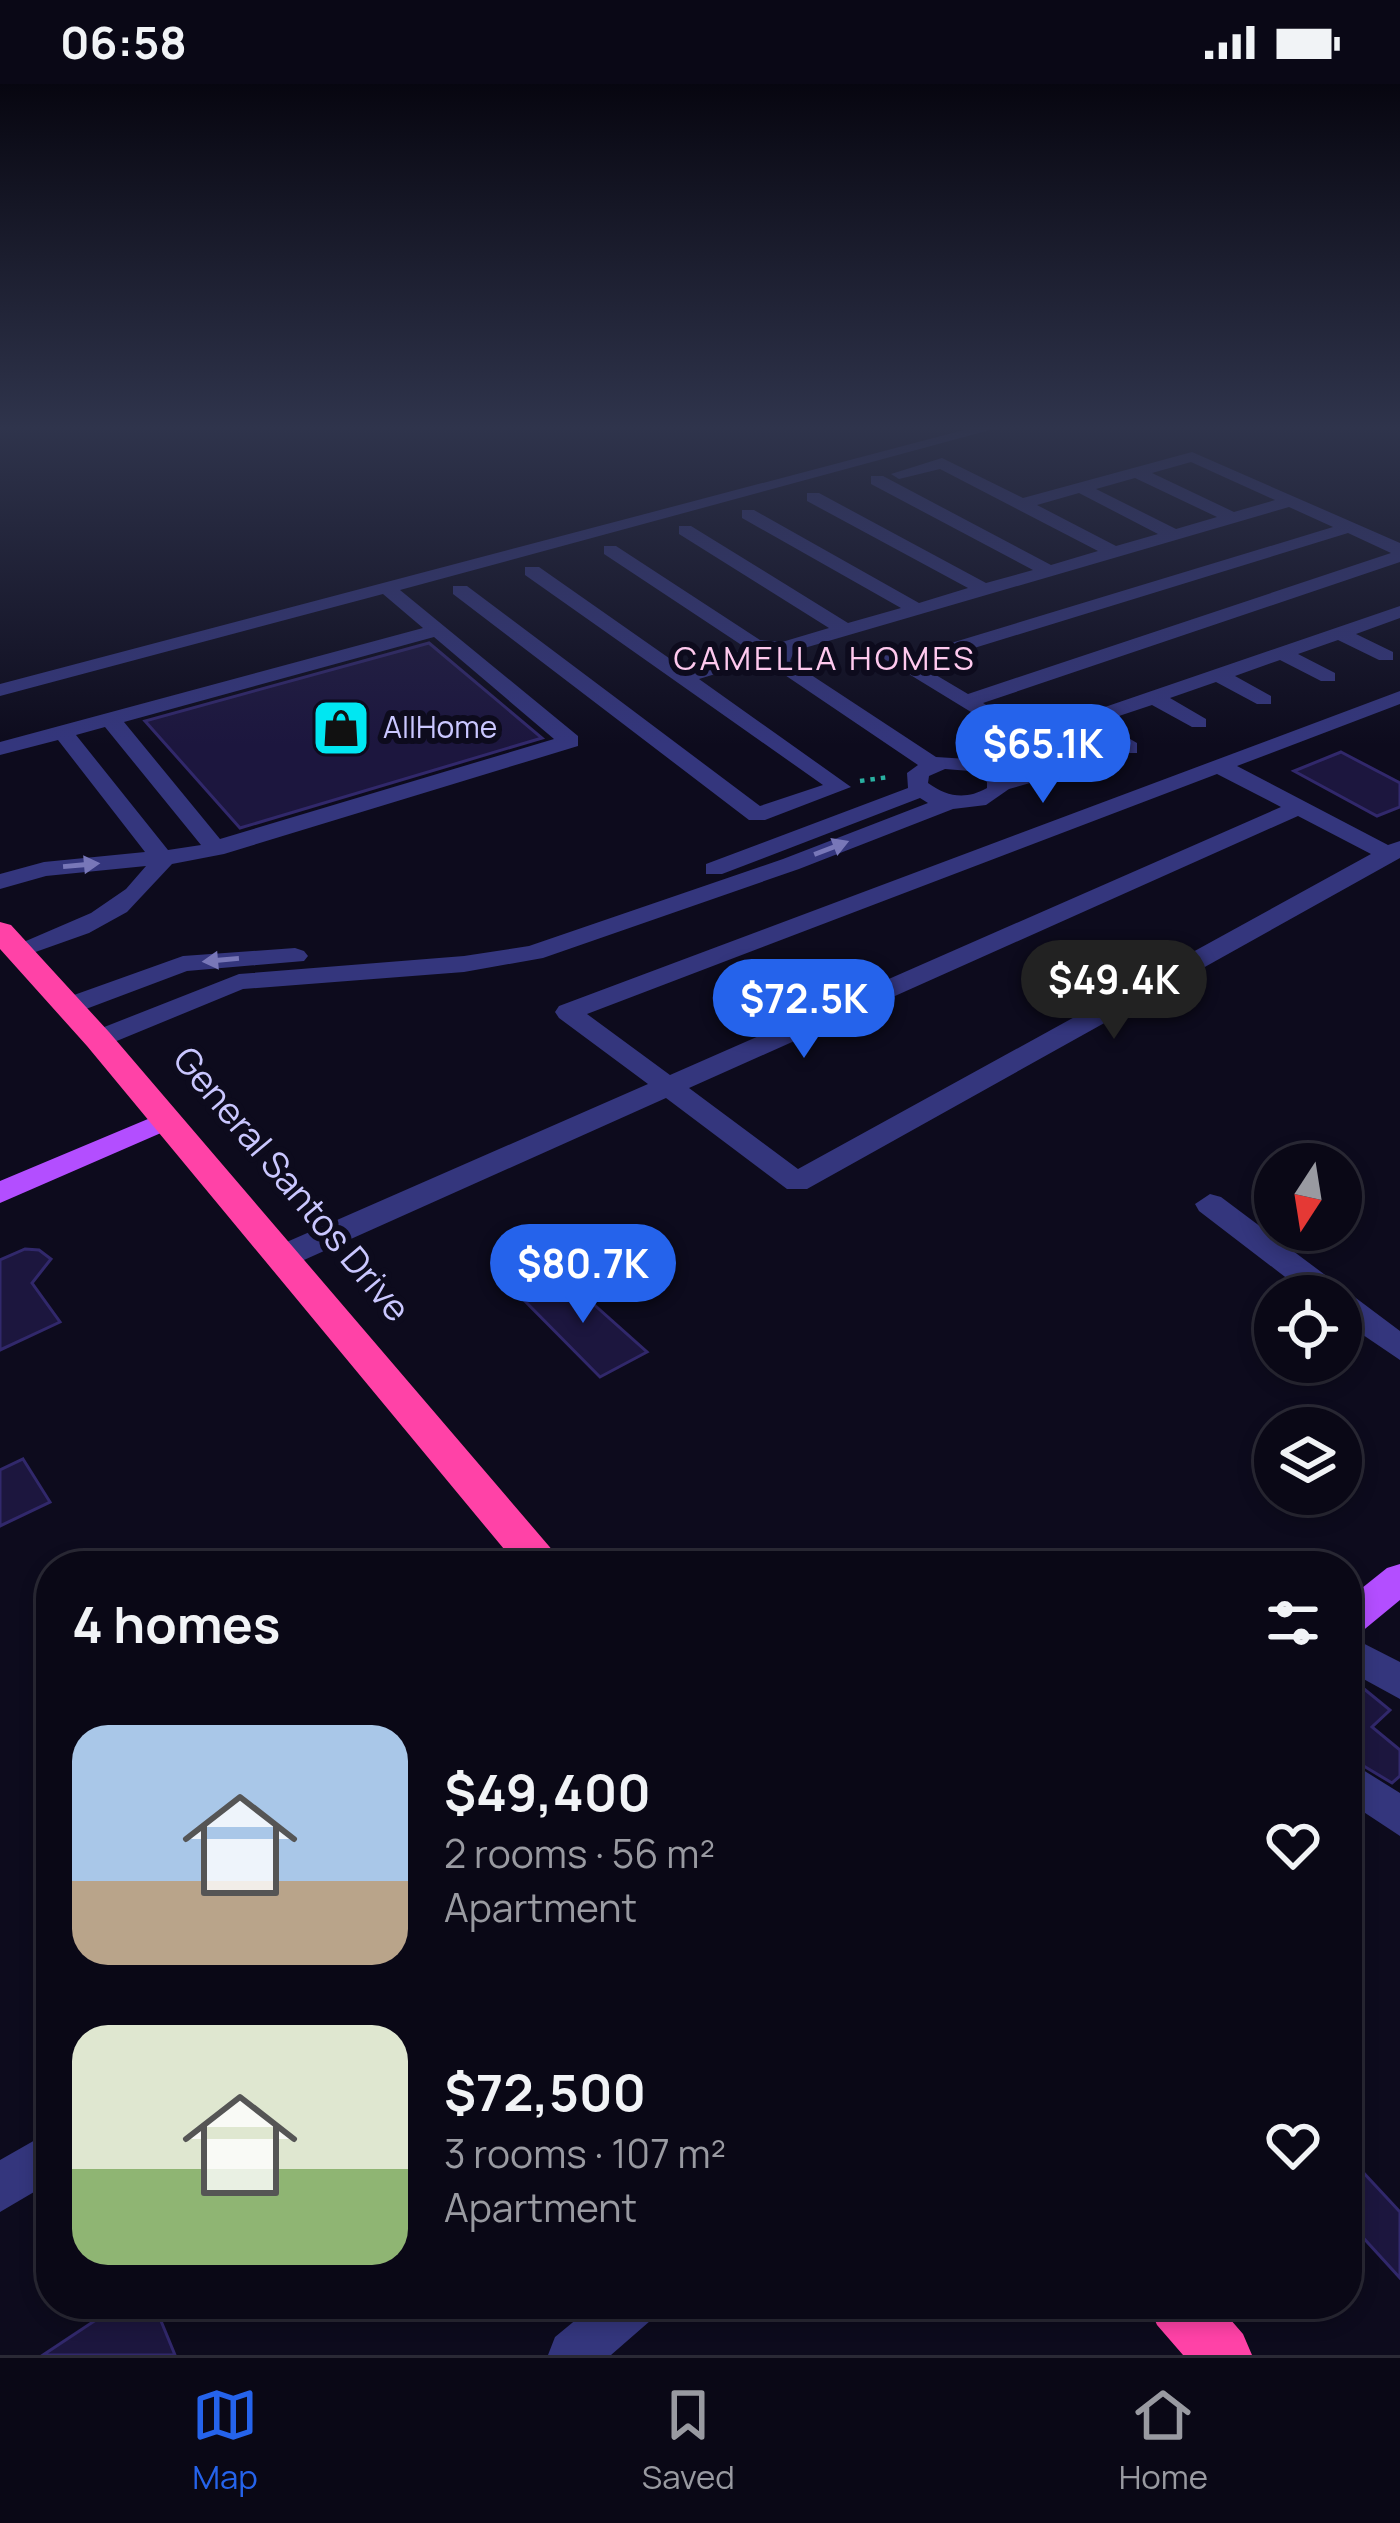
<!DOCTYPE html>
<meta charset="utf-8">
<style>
:root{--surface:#0a0816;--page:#13111f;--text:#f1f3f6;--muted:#999aa1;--line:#2a2935;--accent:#2563eb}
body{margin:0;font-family:Manrope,sans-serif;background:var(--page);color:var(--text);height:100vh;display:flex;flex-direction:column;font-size:45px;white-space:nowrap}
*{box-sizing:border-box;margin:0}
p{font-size:39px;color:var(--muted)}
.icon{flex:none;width:66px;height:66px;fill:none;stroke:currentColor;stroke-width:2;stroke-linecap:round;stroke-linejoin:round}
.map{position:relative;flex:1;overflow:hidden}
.side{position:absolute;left:36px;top:1467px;width:1326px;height:768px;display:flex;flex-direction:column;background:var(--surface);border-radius:48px;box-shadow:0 6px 18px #0003,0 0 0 3px var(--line)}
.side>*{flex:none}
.needle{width:78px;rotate:192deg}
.controls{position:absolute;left:1254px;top:1059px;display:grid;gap:24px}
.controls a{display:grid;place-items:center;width:108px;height:108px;border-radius:50%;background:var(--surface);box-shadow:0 6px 18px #0003,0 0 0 3px var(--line);font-size:60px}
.price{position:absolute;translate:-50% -102px;padding:0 27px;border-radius:42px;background:var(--accent);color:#fff;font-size:39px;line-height:78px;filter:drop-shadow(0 3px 6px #0008)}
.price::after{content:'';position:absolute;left:50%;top:72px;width:36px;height:27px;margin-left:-18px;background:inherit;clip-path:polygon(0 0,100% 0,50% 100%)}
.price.selected{background:#222;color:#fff}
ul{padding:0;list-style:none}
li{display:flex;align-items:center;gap:36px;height:300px;padding:0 36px}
li span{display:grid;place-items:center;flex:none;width:336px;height:240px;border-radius:36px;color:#555}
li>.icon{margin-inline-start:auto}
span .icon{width:144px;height:144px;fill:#fffc;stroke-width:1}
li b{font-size:51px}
h2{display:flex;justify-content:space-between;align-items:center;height:144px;padding:0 36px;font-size:51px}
.status{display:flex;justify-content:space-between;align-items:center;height:84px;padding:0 60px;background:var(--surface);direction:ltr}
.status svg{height:33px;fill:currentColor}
.tabs{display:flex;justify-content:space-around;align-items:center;height:168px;border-top:3px solid var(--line);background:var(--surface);font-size:33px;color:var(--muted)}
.tabs a{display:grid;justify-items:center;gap:6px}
.tabs .selected{color:var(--accent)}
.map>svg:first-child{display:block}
</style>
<div class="status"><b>06:58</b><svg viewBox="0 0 49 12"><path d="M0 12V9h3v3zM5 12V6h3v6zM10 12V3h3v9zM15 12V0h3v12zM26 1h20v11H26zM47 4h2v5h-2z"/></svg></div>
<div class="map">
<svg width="1400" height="2271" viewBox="0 0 1400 2271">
<rect width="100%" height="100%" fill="#0d0b1d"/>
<path fill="#1c163e" stroke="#31286b" stroke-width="3" d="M 429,559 L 542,654 L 240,744 L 145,637 Z
M 1341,668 L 1400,699 L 1400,723 L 1377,732 L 1294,687 Z
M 25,1165 L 39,1166 L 51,1175 L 32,1199 L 60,1238 L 0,1266 L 0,1176 Z
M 562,1192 L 647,1268 L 600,1293 L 518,1210 Z
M 23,1375 L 50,1418 L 0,1442 L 0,1386 Z
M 1347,1591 L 1390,1626 L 1372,1643 L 1400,1666 L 1400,1692 L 1392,1699 L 1347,1672 Z
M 1347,2071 L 1400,2128 L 1400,2194 L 1347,2136 Z
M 120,2220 L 154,2220 L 175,2271 L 43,2271 Z"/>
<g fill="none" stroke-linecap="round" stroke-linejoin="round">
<path stroke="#29b0a1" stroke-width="4.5" stroke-dasharray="4.5 6" stroke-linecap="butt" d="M 860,697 L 889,693"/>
<path fill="#34367d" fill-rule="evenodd" d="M 975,343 L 1001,343 L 400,506 L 578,652 L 578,662 L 224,770 L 172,780 L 127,828 L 89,849 L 27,871 L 18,874 L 5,866 L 91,829 L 126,805 L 146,782 L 46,792 L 0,805 L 0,790 L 44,778 L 145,768 L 58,656 L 0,671 L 0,658 L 423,544 L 383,510 L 0,612 L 0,600 ZM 434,553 L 554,655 L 220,755 L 124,638 ZM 105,643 L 201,761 L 168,766 L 76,651 Z
M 1192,368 L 1400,459 L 1400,478 L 983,619 L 1032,648 L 1400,522 L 1400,534 L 1356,550 L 1393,568 L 1393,576 L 1379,576 L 1338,556 L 1298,570 L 1335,589 L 1335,597 L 1321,597 L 1280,576 L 1235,592 L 1271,612 L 1271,620 L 1257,620 L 1216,598 L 1170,614 L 1206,635 L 1206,643 L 1192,643 L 1152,621 L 1101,638 L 1137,659 L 1137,669 L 1121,669 L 1082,645 L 1048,657 L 1079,675 L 1079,685 L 1009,705 L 986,721 L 953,725 L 799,785 L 543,874 L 464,888 L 243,905 L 107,961 L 98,963 L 85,955 L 89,949 L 239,890 L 464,872 L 529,862 L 783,775 L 928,719 L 920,714 L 722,790 L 706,790 L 706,780 L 908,704 L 907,689 L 918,681 L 773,583 L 751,579 L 699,595 L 851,703 L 765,736 L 749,736 L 453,510 L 453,502 L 467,502 L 760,722 L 823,701 L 525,491 L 525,483 L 539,483 L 686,586 L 735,570 L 743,562 L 604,470 L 604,462 L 616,462 L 760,556 L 782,558 L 829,544 L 679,450 L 679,442 L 691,442 L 848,539 L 901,524 L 742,434 L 742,426 L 754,426 L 919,519 L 968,504 L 807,417 L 807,409 L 819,409 L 986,499 L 1033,486 L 871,400 L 871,392 L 883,392 L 1051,481 L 1098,467 L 940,385 L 899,395 L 891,390 L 942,374 L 1023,414 ZM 1191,378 L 1275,416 L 1234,428 L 1152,389 ZM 1135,394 L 1217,433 L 1176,445 L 1096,405 ZM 1079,409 L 1158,450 L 1116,462 L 1037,421 ZM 1289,423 L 1333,443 L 905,573 L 891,567 L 881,573 L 1053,678 L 1007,692 L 984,676 L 936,673 L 790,577 L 794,567 ZM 1348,449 L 1391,469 L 968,610 L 919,581 ZM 945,685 L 970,687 L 987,698 L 987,704 C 966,716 947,713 928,699 L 929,692 Z
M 1400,607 L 1400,620 L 1237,682 L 1388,761 L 1400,757 L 1400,774 L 807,1105 L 787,1105 L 666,1014 L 295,1180 L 273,1180 L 269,1172 L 273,1164 L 648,1000 L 559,934 L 555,928 L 559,922 ZM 1217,690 L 1281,723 L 670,991 L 587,930 ZM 1298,732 L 1371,770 L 798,1085 L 689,1004 Z
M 295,864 L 304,867 L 308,872 L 304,877 L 187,887 L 78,928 L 60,928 L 56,922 L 60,916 L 183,872 Z
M 1210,1110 L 1221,1113 L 1400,1247 L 1400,1276 L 1341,1236 L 1341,1212 L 1310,1212 L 1199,1127 L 1195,1120 Z
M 1347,1551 L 1400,1578 L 1400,1615 L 1347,1586 Z
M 1347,1676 L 1400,1709 L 1400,1752 L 1347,1717 Z
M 51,2047 L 51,2098 L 0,2128 L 0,2076 Z
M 595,2220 L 658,2220 L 650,2237 L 611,2271 L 548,2271 L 555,2253 Z"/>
<path fill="#b34eff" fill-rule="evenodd" d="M 167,1027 L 177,1030 L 181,1036 L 177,1042 L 0,1119 L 0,1097 Z
M 1400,1480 L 1400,1516 L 1360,1549 L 1347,1554 L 1347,1516 L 1387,1484 Z"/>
<path fill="#ff42a7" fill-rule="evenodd" d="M 0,838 L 11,841 L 109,948 L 566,1482 L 518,1482 L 87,962 L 0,865 Z
M 1148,2220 L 1217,2220 L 1243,2250 L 1252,2271 L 1183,2271 L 1157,2241 Z"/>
</g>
<defs><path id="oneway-solid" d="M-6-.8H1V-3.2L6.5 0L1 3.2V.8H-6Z" transform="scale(3)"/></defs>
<g fill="#7877b8">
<use href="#oneway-solid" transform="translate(831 764) rotate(-21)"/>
<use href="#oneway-solid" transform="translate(81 781) rotate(-5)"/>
<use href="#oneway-solid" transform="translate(221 876) rotate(175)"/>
</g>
<linearGradient id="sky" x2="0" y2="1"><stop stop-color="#070610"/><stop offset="0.52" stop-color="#2f344c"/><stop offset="1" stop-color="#2f344c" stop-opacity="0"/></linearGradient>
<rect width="1400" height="661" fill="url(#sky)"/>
<defs>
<g id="shop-square" transform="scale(3)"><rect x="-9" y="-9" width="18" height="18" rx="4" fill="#00e7f2" stroke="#0d0b1d"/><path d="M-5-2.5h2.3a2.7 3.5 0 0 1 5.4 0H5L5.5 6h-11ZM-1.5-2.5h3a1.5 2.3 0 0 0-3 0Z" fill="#111"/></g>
</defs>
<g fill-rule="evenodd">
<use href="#shop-square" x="341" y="644"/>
</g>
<g text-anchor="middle" stroke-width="12" stroke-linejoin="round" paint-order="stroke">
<g font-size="30" fill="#cac7ff" stroke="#0d0b1d" text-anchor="start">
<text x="383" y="654">AllHome</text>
</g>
<g font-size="33" letter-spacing="3" fill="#ffc9ee" stroke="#0d0b1d">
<text x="825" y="586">CAMELLA HOMES</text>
</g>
<g font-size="36" fill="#cac7ff" stroke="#0d0b1d">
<text transform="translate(292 1100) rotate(50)" y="13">General Santos Drive</text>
</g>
</g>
</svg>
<div class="controls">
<a><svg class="needle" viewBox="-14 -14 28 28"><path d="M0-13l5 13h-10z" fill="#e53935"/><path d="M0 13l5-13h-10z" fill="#999aa1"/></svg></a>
<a><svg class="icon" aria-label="locate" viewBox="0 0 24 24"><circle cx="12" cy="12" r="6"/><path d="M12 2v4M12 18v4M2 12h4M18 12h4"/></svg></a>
<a><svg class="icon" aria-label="layers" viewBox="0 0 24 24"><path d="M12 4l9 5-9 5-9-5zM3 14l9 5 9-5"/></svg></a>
</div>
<b class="price" style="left:1043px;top:722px">$65.1K</b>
<b class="price selected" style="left:1114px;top:958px">$49.4K</b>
<b class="price" style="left:804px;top:977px">$72.5K</b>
<b class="price" style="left:583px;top:1242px">$80.7K</b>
<section class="side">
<h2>4 homes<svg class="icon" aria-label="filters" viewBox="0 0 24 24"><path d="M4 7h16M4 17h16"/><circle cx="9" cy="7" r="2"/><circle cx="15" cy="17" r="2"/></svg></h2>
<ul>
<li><span style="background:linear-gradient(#a9c7e8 65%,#b9a48a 0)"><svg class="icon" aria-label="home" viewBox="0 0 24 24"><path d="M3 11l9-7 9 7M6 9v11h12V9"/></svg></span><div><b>$49,400</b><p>2 rooms · 56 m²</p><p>Apartment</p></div><svg class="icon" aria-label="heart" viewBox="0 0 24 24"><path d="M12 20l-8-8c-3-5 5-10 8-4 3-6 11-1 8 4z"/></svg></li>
<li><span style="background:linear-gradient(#dfe7d0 60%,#8fb573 0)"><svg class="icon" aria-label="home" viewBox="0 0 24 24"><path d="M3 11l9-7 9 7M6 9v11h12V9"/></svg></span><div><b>$72,500</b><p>3 rooms · 107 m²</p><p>Apartment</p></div><svg class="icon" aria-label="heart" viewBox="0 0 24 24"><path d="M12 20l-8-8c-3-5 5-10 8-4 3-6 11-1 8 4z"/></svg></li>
</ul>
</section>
</div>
<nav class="tabs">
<a class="selected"><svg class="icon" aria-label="map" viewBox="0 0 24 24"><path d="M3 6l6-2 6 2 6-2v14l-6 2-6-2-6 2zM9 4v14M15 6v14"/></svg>Map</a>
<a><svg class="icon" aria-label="saved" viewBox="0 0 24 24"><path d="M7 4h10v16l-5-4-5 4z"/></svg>Saved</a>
<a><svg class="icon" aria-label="home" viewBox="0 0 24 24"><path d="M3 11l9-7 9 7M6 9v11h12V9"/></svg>Home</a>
</nav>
